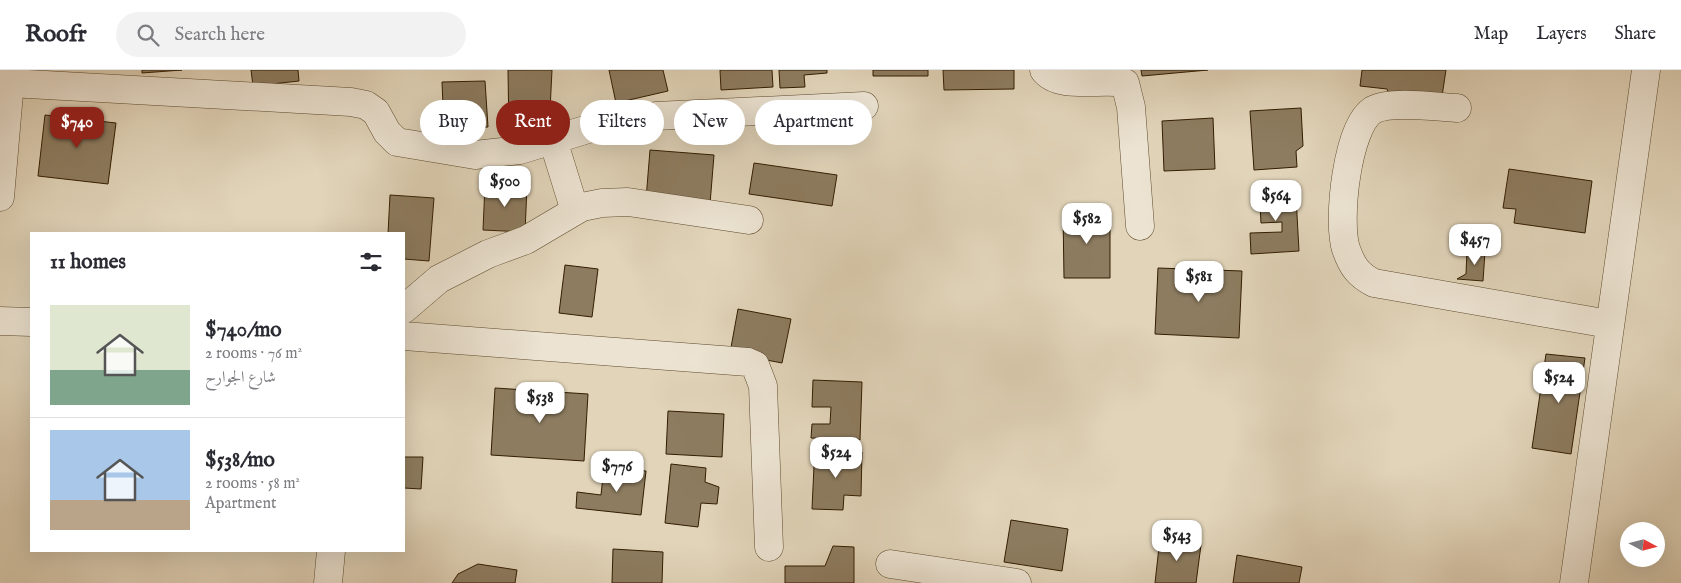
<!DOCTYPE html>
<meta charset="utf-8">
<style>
:root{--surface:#fff;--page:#f2f2f3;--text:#2b2b33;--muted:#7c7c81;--line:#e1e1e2;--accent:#8f2418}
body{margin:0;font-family:"IM FELL English",Amiri,serif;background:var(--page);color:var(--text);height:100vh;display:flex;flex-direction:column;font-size:19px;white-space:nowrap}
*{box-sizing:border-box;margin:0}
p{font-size:16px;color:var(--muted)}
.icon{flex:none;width:28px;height:28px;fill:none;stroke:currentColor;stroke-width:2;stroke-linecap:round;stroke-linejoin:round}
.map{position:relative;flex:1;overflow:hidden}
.side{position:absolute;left:30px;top:162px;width:375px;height:320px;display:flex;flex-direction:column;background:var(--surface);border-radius:0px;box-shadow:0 5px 20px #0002}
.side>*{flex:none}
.banner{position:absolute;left:420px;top:30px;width:475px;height:45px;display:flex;gap:10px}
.needle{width:32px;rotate:97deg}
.tools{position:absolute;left:1620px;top:452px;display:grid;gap:10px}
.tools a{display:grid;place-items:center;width:45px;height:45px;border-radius:50%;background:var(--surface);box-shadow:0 5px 20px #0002;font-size:25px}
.price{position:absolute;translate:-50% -42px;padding:0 11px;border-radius:10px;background:#fff;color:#222;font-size:16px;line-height:32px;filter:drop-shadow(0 1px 2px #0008)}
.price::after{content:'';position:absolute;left:50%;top:30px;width:15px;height:11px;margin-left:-8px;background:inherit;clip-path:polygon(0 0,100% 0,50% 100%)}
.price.selected{background:var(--accent);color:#fff}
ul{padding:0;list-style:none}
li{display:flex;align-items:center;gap:15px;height:125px;padding:0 20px}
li+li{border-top:1px solid var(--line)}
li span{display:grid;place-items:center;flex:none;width:140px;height:100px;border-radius:0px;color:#555}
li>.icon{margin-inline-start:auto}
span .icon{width:60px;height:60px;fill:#fffc;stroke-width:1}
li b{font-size:21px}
h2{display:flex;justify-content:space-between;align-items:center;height:60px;padding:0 20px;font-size:21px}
.pill{padding:0 18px;border-radius:22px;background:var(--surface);box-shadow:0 5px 20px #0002;font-size:18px;line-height:45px}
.pill.selected{background:var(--accent);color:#fff}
header{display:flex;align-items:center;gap:30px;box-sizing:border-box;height:70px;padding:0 25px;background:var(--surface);border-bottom:1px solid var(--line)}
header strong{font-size:24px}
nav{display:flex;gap:28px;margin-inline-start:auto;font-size:18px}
.search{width:350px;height:45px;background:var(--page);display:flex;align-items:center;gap:12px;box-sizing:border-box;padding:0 18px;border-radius:28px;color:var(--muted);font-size:19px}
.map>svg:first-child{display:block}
</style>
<header>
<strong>Roofr</strong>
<div class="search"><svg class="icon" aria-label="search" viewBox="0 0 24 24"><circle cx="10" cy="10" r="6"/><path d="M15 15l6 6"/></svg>Search here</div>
<nav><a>Map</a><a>Layers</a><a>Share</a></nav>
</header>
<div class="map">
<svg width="1681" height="513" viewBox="0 0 1681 513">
<rect width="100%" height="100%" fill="#e1d4b9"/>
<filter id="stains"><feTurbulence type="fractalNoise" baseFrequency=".004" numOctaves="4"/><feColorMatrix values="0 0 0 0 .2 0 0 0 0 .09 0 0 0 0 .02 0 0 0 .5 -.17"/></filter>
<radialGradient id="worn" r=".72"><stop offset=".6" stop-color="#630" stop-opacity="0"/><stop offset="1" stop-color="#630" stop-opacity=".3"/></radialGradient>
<path fill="#8d7c60" stroke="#331d00" d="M 142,0 L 182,0 L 142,3 Z
M 251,0 L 298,0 L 299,11 L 253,16 Z
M 508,0 L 552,0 L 549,61 L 509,66 Z
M 609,0 L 663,0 L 668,21 L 616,33 Z
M 720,0 L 772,0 L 773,17 L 721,20 Z
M 779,0 L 827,0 L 827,3 L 804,5 L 805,17 L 780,18 Z
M 873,0 L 928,0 L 928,6 L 873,6 Z
M 943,0 L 1014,0 L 1014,19 L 944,20 Z
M 1141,0 L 1208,0 L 1142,6 Z
M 1362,0 L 1446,0 L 1441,33 L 1390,26 L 1387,19 L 1360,16 Z
M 485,11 L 488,57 L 444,60 L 442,12 Z
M 1301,38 L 1303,76 L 1296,81 L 1297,97 L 1254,100 L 1250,41 Z
M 45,45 L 116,53 L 108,114 L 38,106 Z
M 1213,48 L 1215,99 L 1164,101 L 1162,51 Z
M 650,80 L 714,85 L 710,134 L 646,129 Z
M 754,93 L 837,105 L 832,136 L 749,124 Z
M 1509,99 L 1592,111 L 1585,163 L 1514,153 L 1516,139 L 1503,138 Z
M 1282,114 L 1283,128 L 1296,127 L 1299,181 L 1251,184 L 1250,163 L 1282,162 L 1282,152 L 1261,153 L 1259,116 Z
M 485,115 L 527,117 L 525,162 L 483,160 Z
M 390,125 L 434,128 L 429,191 L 404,189 L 404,164 L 388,164 Z
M 1063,143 L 1110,143 L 1110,208 L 1064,208 Z
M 1467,181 L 1485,182 L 1483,211 L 1457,209 L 1466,204 Z
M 565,195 L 598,199 L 592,247 L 559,243 Z
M 1158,198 L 1242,201 L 1239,268 L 1155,264 Z
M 738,239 L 791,249 L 782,293 L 730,283 Z
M 1546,284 L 1585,288 L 1571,384 L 1532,378 Z
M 813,310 L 862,312 L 860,370 L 811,368 L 812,354 L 830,354 L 831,337 L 812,337 Z
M 495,318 L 588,324 L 584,391 L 491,385 Z
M 668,341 L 724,344 L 722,387 L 666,384 Z
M 821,381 L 862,382 L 861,426 L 844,425 L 843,440 L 812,439 L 814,396 Z
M 404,387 L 423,387 L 421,419 L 404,418 Z
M 671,394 L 706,398 L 705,412 L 719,417 L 717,434 L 701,433 L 698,457 L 665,453 Z
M 604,397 L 646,401 L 641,445 L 576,438 L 577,422 L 601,425 Z
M 1011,450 L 1068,459 L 1062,501 L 1004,492 Z
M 1160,468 L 1201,475 L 1196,513 L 1155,513 Z
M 833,476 L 854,477 L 854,513 L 785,513 L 785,496 L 825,496 Z
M 613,479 L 663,482 L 662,513 L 612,513 Z
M 1237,485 L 1302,497 L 1299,513 L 1233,513 Z
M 478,494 L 517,500 L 515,513 L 452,513 L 458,504 Z"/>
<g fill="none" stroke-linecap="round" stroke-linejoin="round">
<g stroke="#5e4b2e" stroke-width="29">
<path id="minor" d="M 1044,0 C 1059,20 1102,8 1125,13 L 1131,37 L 1140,156
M 10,13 L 351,32 L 366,35 L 376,42 L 387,62 L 397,72 L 475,85 L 520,80 L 588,59 L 656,46 L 864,36
M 1457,38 C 1437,37 1391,30 1373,40 C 1347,56 1337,151 1346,179 C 1352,196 1358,205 1374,213 L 1609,254
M 553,70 L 575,141
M 0,127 L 11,0
M 404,239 L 439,209 L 488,184 L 526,170 L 582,137 L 602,133 L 628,132 L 749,150
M 0,251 L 31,252
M 404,266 L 748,292 L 755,295 L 763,316 L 769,477
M 890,494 L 1017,513
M 328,513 L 331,481
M 1574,513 L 1646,0"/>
</g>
<use href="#minor" stroke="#ece3d2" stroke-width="28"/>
</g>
<rect width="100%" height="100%" filter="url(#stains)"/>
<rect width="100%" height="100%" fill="url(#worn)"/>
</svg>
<div class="tools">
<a><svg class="needle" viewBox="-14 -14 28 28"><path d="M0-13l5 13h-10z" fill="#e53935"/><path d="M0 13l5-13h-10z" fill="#7c7c81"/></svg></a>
</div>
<b class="price selected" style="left:77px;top:79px">$740</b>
<b class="price" style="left:505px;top:138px">$500</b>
<b class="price" style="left:1276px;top:152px">$564</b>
<b class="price" style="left:1087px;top:175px">$582</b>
<b class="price" style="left:1475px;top:196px">$457</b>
<b class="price" style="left:1199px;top:233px">$581</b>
<b class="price" style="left:1559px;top:334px">$524</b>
<b class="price" style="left:540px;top:354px">$538</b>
<b class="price" style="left:836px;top:409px">$524</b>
<b class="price" style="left:617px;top:423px">$776</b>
<b class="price" style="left:1177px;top:492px">$543</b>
<div class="banner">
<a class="pill">Buy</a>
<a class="pill selected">Rent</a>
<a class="pill">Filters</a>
<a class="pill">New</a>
<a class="pill">Apartment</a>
</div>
<section class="side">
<h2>11 homes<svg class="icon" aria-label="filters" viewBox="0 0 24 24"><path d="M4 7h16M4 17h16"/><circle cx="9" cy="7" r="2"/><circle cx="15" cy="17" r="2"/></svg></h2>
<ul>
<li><span style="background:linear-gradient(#dfe7d0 65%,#7fa58c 0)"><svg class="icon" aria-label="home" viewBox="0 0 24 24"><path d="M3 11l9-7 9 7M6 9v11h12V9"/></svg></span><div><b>$740/mo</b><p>2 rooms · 76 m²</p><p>شارع الجوارح</p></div></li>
<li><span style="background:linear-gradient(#a9c7e8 70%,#b9a48a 0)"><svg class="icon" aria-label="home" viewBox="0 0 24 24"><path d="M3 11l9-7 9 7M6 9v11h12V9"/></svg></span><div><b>$538/mo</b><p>2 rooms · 58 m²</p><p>Apartment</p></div></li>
</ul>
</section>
</div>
